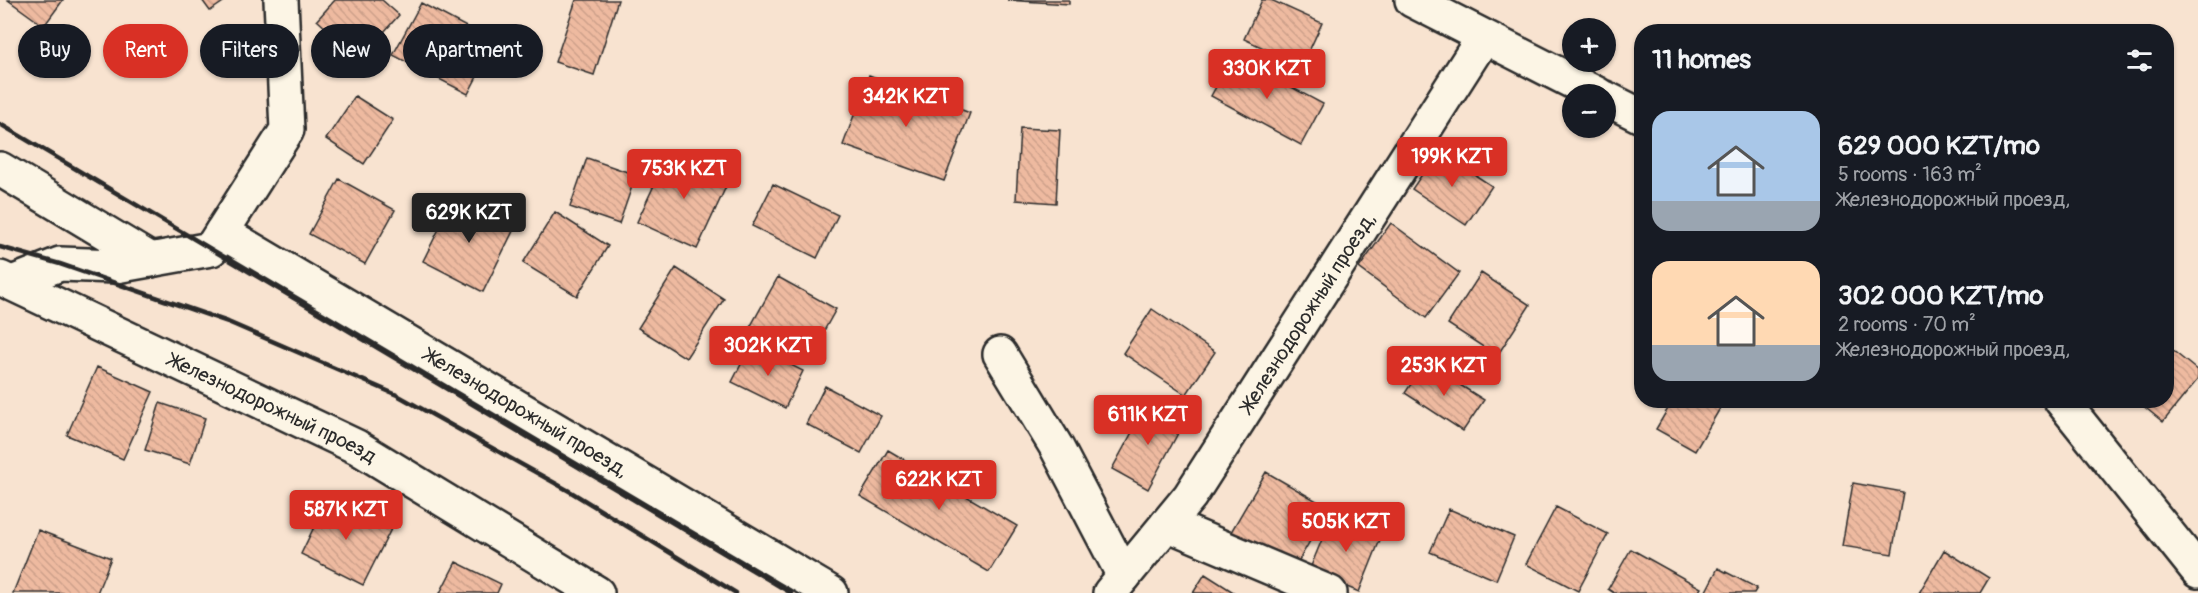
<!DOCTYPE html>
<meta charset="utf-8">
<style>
:root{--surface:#171b24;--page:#20242c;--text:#f1f3f6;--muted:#9ea1a6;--accent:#d93025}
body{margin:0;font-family:Pangolin,sans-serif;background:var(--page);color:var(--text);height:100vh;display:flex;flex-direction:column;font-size:22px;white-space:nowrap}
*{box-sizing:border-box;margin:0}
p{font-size:20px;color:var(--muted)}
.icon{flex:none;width:33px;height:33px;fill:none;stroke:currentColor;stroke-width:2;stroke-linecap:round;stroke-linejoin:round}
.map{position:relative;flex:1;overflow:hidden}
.details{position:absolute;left:1634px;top:24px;width:540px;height:384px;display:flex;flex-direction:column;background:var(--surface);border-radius:24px;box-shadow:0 2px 4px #0004}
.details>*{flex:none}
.guide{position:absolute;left:18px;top:24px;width:570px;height:54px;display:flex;gap:12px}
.controls{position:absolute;left:1562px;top:18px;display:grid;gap:12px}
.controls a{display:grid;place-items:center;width:54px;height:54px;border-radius:50%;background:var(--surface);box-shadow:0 2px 4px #0004;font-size:30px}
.price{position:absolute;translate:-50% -51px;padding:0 14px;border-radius:6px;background:var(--accent);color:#fff;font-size:20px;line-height:39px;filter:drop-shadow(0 2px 3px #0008)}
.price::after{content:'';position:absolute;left:50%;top:36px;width:18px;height:14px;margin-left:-9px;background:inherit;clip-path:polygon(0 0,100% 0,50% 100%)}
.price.active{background:#222;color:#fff}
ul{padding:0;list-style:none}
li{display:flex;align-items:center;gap:18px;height:150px;padding:0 18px}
li span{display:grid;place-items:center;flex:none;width:168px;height:120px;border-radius:18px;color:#555}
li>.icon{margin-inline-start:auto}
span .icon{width:72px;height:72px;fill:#fffc;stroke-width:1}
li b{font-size:26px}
h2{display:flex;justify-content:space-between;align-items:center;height:72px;padding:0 18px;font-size:26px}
.chip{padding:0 21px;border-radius:27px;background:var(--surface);box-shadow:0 2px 4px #0004;font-size:21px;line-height:54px}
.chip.active{background:var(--accent);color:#fff}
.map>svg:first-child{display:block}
</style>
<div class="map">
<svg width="2198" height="593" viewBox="0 0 2198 593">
<defs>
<pattern id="building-back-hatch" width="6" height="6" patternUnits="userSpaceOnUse" patternTransform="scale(1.5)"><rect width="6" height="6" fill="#eebaa0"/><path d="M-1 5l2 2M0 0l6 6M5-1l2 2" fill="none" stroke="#cca08a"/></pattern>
</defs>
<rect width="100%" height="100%" fill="#f8e3d0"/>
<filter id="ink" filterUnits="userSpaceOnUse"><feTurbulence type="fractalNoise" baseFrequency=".0167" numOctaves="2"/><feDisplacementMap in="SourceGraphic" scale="12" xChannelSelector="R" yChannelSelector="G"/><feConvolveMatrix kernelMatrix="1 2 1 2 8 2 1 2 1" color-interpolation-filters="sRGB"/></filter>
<g filter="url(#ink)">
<path fill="url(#building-back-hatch)" stroke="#2b2b2b" stroke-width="1.5" d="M 8,0 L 63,0 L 44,26 Z
M 202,0 L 226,0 L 210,11 Z
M 335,0 L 382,0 L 399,15 L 360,59 L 317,20 Z
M 576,0 L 618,0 L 594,75 L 555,62 Z
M 1007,0 L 1069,0 L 1069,4 Z
M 1262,0 L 1271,0 L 1322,23 L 1302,66 L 1244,39 Z
M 421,3 L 495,42 L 468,94 L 393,55 Z
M 1233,56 L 1323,104 L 1301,145 L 1211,96 Z
M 869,75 L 970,113 L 944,181 L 843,145 Z
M 355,96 L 393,120 L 364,164 L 326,139 Z
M 1020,128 L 1060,130 L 1056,203 L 1016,200 Z
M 670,151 L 730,178 L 697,249 L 637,222 Z
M 1438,151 L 1492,186 L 1466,225 L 1412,189 Z
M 587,158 L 636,175 L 619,224 L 570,207 Z
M 339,179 L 395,210 L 365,264 L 309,234 Z
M 773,184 L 838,215 L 817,258 L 752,226 Z
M 455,197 L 515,227 L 483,292 L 423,261 Z
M 555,212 L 608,246 L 577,296 L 523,263 Z
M 1391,223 L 1459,273 L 1426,318 L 1359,268 Z
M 676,268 L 724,299 L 686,358 L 638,328 Z
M 1481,273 L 1530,305 L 1497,356 L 1448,324 Z
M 778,277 L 836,309 L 806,363 L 748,331 Z
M 1152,309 L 1215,352 L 1186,395 L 1123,353 Z
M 751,345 L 803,371 L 785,408 L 732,382 Z
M 2166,345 L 2198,371 L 2198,379 L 2163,422 L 2136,400 L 2166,400 Z
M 1425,363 L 1484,400 L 1463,431 L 1405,393 Z
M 97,367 L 153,392 L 123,459 L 67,435 Z
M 825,386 L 881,416 L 861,453 L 806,424 Z
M 1673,400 L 1725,400 L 1695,451 L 1656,429 Z
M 160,403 L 205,418 L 190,464 L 145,450 Z
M 1148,403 L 1184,422 L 1148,489 L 1112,469 Z
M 888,450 L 1017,526 L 989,572 L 860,496 Z
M 1266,472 L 1329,508 L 1291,574 L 1228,537 Z
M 1853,483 L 1903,492 L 1892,554 L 1842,546 Z
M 328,498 L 391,529 L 363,585 L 301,554 Z
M 1556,507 L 1608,534 L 1578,591 L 1526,564 Z
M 1449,509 L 1514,537 L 1496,580 L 1430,552 Z
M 1332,515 L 1382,535 L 1359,592 L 1309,571 Z
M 38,530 L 111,558 L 97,593 L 13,593 Z
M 1631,549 L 1701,588 L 1698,593 L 1614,593 L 1608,589 Z
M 1944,550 L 1989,578 L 1980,593 L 1919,593 Z
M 456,562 L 501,584 L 497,593 L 440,593 Z
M 1718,568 L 1757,588 L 1754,593 L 1705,593 Z
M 1205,574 L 1235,593 L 1193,593 Z"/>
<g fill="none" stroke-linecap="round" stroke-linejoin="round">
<g stroke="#2b2b2b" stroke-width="38">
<g id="minor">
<path d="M 1412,0 L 1597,94"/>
<path d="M 1605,98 L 1641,116"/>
<path d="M 0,169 L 151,260"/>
<path id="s1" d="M 222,232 L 831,593"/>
<path id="s2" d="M 0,278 L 357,447 L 597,593"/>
<path d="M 12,283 L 60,264 L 116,266 L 211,249 L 287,130 L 281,0"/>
<path d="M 1000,354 L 1057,448 L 1124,576"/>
<path d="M 2061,400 L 2198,571"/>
<path d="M 1167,524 L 1330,593"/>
<path id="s3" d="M 1110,593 L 1190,496 L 1483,38"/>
</g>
</g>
<use href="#minor" stroke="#fcf5e5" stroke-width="33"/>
<path stroke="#2b2b2b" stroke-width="4.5" d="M 0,124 L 791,593
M 0,247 L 60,264 L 228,322 L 397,395 L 571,492 L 736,593"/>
</g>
</g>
<g text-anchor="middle" stroke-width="5" stroke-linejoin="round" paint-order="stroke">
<g font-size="20" fill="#2b2b2b" stroke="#fcf5e5">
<text dy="7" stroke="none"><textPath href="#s3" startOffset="344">Железнодорожный проезд,</textPath></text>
<text dy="7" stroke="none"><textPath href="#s2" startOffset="302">Железнодорожный проезд</textPath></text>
<text dy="7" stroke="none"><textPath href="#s1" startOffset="354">Железнодорожный проезд,</textPath></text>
</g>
</g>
</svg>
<div class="controls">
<a>+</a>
<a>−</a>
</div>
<b class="price" style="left:1267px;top:100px">330K KZT</b>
<b class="price" style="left:906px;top:128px">342K KZT</b>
<b class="price" style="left:1452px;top:188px">199K KZT</b>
<b class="price" style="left:684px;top:200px">753K KZT</b>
<b class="price active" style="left:469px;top:244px">629K KZT</b>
<b class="price" style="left:768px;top:377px">302K KZT</b>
<b class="price" style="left:1444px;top:397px">253K KZT</b>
<b class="price" style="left:1148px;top:446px">611K KZT</b>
<b class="price" style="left:939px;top:511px">622K KZT</b>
<b class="price" style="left:346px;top:541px">587K KZT</b>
<b class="price" style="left:1346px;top:553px">505K KZT</b>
<div class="guide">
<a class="chip">Buy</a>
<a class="chip active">Rent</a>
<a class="chip">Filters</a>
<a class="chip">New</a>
<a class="chip">Apartment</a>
</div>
<section class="details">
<h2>11 homes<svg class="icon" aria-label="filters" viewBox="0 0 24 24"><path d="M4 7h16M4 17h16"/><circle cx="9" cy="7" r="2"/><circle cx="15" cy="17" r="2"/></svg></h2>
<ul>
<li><span style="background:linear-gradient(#a9c7e8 75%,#9aa5b1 0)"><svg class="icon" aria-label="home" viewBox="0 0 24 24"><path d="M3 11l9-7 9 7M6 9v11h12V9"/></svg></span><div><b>629 000 KZT/mo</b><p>5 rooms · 163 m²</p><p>Железнодорожный проезд,</p></div></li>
<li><span style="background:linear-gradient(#ffd9b3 70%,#9aa5b1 0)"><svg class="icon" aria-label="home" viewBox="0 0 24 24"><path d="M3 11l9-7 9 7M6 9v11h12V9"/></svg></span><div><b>302 000 KZT/mo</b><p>2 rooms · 70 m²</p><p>Железнодорожный проезд,</p></div></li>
</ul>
</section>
</div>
